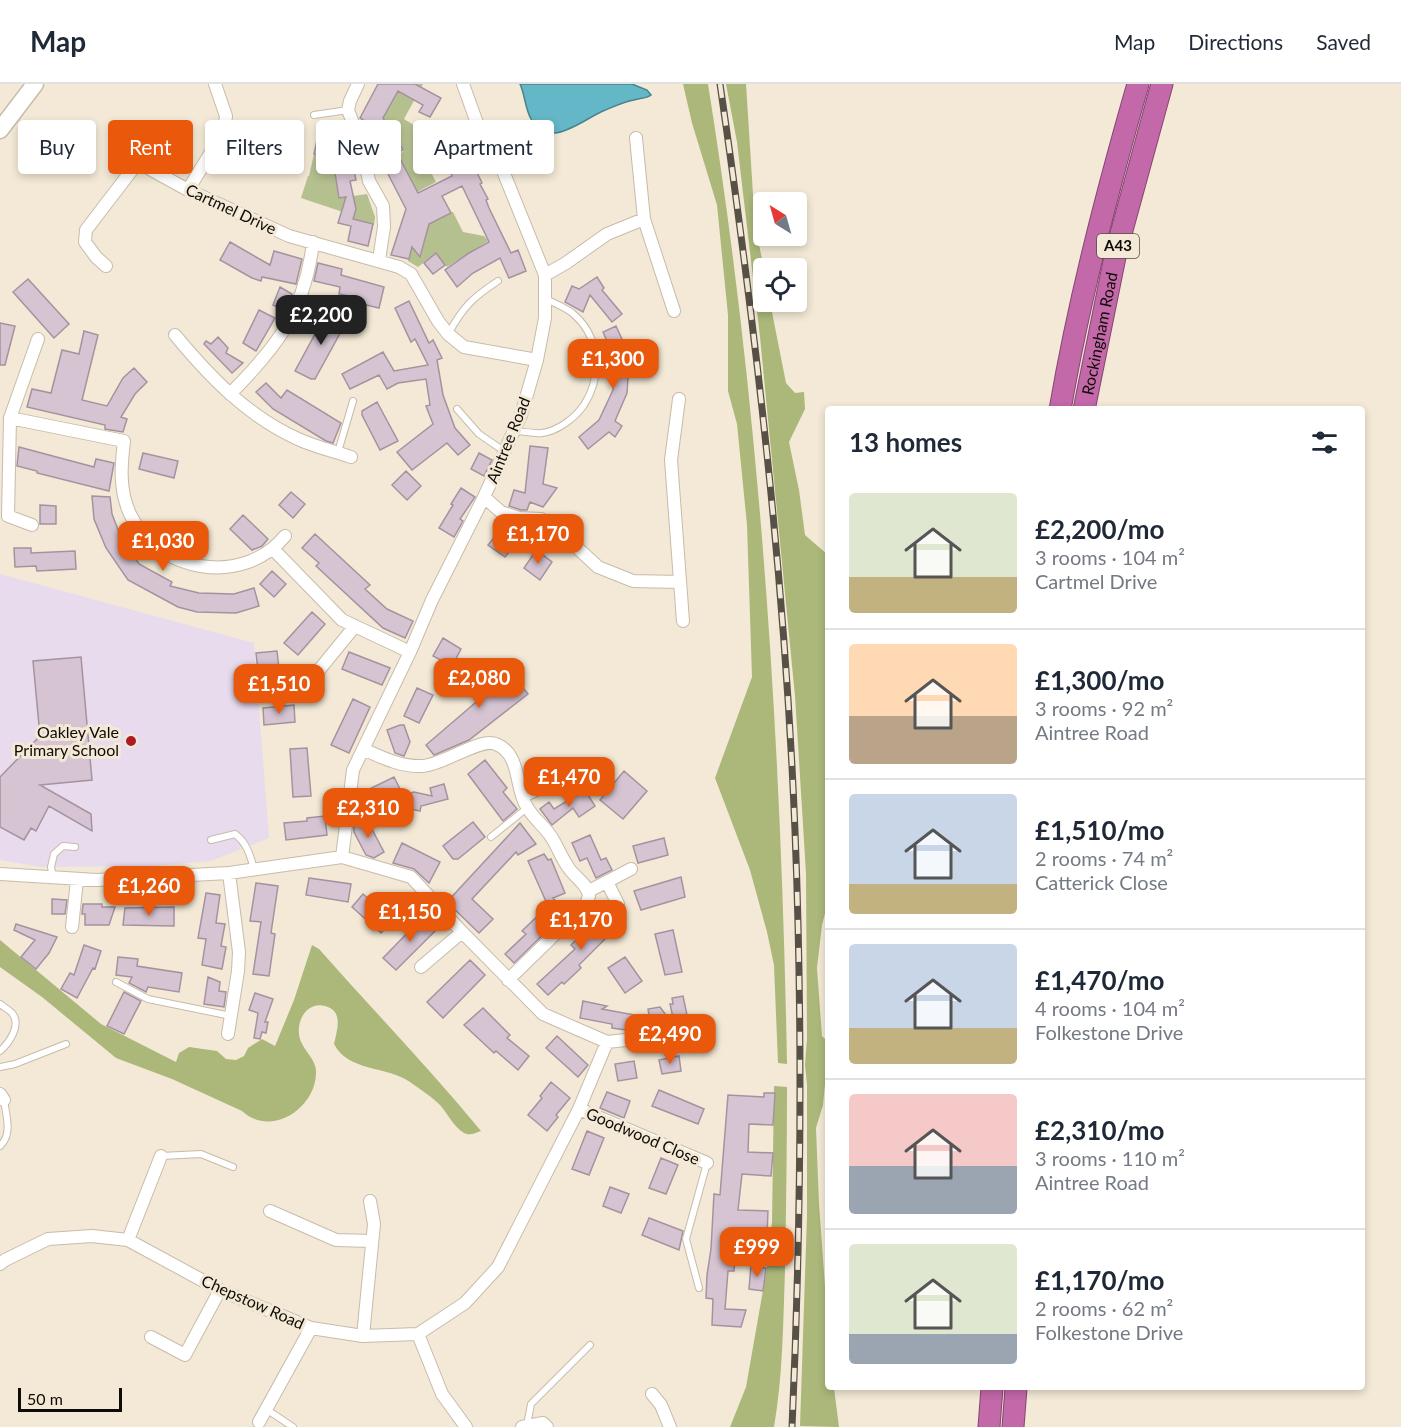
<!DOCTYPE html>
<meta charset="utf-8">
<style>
:root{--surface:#fff;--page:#f2f2f3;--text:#1f2937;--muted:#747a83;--line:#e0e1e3;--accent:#ea580c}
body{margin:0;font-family:Lato,sans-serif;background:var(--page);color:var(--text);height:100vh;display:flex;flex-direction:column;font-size:22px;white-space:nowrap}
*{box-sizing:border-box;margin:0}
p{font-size:20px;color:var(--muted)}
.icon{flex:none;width:33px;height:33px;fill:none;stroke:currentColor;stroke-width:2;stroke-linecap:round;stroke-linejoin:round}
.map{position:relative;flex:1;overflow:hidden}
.drawer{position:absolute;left:825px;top:322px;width:540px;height:984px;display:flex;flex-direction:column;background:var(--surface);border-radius:6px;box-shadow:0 3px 9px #0003}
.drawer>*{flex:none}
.hud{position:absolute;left:18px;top:36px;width:570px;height:54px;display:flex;gap:12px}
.needle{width:39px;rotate:323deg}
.controls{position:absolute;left:753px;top:108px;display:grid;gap:12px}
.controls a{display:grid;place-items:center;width:54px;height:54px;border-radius:6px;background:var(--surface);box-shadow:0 3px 9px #0003;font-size:30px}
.scale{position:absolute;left:18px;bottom:15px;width:104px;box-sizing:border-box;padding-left:6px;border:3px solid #0f0b06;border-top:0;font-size:16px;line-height:21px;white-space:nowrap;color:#0f0b06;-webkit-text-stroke:4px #f3e9d6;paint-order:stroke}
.price{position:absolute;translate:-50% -51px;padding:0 14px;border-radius:12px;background:var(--accent);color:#fff;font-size:20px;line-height:39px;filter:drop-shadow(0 2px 3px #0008)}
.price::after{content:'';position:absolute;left:50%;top:36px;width:18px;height:14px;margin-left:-9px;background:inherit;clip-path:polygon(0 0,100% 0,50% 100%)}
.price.active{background:#222;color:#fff}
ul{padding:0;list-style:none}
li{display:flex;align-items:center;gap:18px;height:150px;padding:0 24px}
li+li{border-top:2px solid var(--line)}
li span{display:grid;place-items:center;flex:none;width:168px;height:120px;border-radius:6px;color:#555}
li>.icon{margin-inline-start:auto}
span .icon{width:72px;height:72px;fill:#fffc;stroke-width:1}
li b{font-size:26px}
h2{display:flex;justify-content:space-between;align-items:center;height:72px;padding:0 24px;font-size:26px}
.pill{padding:0 21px;border-radius:6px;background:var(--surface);box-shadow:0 3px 9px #0003;font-size:21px;line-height:54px}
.pill.active{background:var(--accent);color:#fff}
header{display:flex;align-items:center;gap:36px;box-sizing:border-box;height:84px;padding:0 30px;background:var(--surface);border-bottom:2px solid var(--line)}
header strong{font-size:28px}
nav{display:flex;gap:33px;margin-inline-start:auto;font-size:21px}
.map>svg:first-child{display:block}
</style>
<header>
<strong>Map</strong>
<nav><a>Map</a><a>Directions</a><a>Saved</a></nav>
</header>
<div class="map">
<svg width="1401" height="1343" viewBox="0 0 1401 1343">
<rect width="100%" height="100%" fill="#f3e9d6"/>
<path fill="#e8dbee" d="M 0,490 L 254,559 L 269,754 L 211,777 L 151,782 L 41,783 L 0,776 Z"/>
<path fill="#b5c08f" d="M 403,0 L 423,0 L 404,35 L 425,48 L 417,61 L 436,98 L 417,108 L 398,71 L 404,67 L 395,49 L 374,46 L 370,49 L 366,48 L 363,43 L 366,38 L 375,43 Z
M 324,54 L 331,55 L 342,63 L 344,57 L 351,59 L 353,69 L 351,72 L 333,75 L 339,114 L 367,110 L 375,133 L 374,141 L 360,137 L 351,142 L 355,128 L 340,127 L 301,114 L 308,92 L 309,92 L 314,70 L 321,71 Z
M 453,128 L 463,148 L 484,152 L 488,157 L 447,183 L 436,169 L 418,183 L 408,177 L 412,163 L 408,162 L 423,131 L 433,138 Z"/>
<path fill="#abb87a" d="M 683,0 L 708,0 C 760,324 781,652 787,980 L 778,979 L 774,881 L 767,848 L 750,786 L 715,694 L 752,593 L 747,441 L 737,340 L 728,307 L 728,231 L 717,121 L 692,39 Z
M 726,0 L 746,0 L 755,142 L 764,184 L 764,218 L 770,218 L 786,299 L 795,309 L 804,308 L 805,325 L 789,358 L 799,406 L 805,451 L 828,471 L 828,818 L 822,841 L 817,884 L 822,952 L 828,958 L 828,996 L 825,1000 L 823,1021 L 816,1044 L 819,1119 L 828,1244 L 828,1304 L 834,1304 L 839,1343 L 800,1342 L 807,1132 L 807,1001 L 805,981 L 807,954 L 806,789 L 795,612 L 760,253 L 737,58 Z
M 0,856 L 101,940 L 176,978 L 179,969 L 189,963 L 217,967 L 226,975 L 236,976 L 244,972 L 248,964 L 262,955 L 275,962 L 294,916 L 312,861 L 319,865 C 373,926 429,984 481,1047 C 475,1049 470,1052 464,1049 C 453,1042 448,1030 440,1021 C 432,1013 420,1005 410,998 C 388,982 348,988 334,960 C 337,946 344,927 325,922 C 308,917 297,935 299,950 C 300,964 316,974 316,987 C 317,1024 271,1054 242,1027 L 172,995 L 116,974 L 42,913 L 0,883 Z
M 774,1002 L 787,1003 C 787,1065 786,1126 785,1187 C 783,1240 783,1291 774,1343 L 730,1343 L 746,1303 L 769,1172 L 772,1138 Z"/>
<path fill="#64b7c6" stroke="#4a838c" stroke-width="1.5" d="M 520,0 L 632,0 L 647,6 L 651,11 C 646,15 640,14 634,16 C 623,18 613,23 603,27 C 582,36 548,67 531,35 C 525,24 525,11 520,0 Z"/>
<path fill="#d6c4d2" stroke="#a4939f" stroke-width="1.5" d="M 378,0 L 415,0 L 441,14 L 430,33 L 419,28 L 423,21 L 398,7 L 383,34 L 392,50 L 394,49 L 403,66 L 397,69 L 418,109 L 452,92 L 446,79 L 449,78 L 446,73 L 461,65 L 471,84 L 474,82 L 482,99 L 480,100 L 488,115 L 486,116 L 489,124 L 511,169 L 518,166 L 526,187 L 509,194 L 500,174 L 473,189 L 457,203 L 445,186 L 469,169 L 489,158 L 462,102 L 442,112 L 451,129 L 429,140 L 420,173 L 412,163 L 409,175 L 391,171 L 406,125 L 388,90 L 389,89 L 384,80 L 386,79 L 377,61 L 379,57 L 371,41 L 360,34 Z
M 327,40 L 346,44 L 340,75 L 314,70 L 317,56 L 323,57 Z
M 351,73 L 356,96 L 350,97 L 356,125 L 353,135 L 373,140 L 368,162 L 348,157 L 351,142 L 338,139 L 346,113 L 339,114 L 333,76 Z
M 230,158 L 270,181 L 274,167 L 302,175 L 296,200 L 262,193 L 261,197 L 252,194 L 220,176 Z
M 436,169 L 445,181 L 433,190 L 424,179 Z
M 318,179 L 342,185 L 341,191 L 384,203 L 379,224 L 358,219 L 359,214 L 339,210 L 340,203 L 314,197 Z
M 597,193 L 604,204 L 602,206 L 622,230 L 612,238 L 590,211 L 583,228 L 565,218 L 572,202 L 579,205 Z
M 28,195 L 69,240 L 54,254 L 13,208 Z
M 280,203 L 292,210 L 285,226 L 273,221 Z
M 409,217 L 429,259 L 433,256 L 442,274 L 437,276 L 443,311 L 455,344 L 470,361 L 458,371 L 447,359 L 412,386 L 397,368 L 433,340 L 426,322 L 430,321 L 426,295 L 398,299 L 387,305 L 379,291 L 350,305 L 342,290 L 383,268 L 394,287 L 428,281 L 415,255 L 411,258 L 395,224 Z
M 259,226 L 275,234 L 256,267 L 243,259 Z
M 327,228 L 344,237 L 344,242 L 315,295 L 311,295 L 295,287 Z
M 0,239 L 15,242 L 5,281 L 0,281 Z
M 616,242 L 627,266 L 634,264 L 637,276 L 629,278 L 627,309 L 615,337 L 622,342 L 615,353 L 609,348 L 588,365 L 579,353 L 599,336 L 613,306 L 614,273 L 603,248 Z
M 84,247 L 98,251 L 82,316 L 107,322 L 123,294 L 134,284 L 147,298 L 135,310 L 121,333 L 127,335 L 123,348 L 105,345 L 105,341 L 27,323 L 32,305 L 51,309 L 62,266 L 79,270 Z
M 218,253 L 228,264 L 226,269 L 243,279 L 232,289 L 204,260 L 206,257 L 211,260 Z
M 266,299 L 281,314 L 287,306 L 341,339 L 333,359 L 326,357 L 273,325 L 256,308 Z
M 377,318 L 398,357 L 380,366 L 362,331 L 362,327 Z
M 530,362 L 548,364 L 543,400 L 557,404 L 543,423 L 530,418 L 527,426 L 521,426 L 509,422 L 514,406 L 525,409 Z
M 19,363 L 94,383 L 96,375 L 114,379 L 109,407 L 37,389 L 37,387 L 17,382 Z
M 143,369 L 178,377 L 174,394 L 139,385 Z
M 479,369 L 492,376 L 484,392 L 471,385 Z
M 406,387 L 421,402 L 407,416 L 392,401 Z
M 461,404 L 475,413 L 460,435 L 463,437 L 454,453 L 439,444 L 453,421 L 451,420 Z
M 291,408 L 305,420 L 293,434 L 279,421 Z
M 92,412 L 110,413 L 112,430 L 122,456 L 139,480 L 172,498 L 170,502 L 199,509 L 234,510 L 254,504 L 259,522 L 236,529 L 197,528 L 178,523 L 128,496 L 106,464 L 94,435 Z
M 40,421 L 56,422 L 56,440 L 40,440 Z
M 243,431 L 268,455 L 262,462 L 252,466 L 230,445 Z
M 500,446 L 517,458 L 505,473 L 488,461 Z
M 315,450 L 370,501 L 365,505 L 387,525 L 413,537 L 405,554 L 383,544 L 316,482 L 319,479 L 302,464 Z
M 14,464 L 31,464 L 31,469 L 75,467 L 76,485 L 37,487 L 36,482 L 15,483 Z
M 535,468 L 539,468 L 552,478 L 540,496 L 524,484 Z
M 272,487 L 286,500 L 274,513 L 260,500 Z
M 312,528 L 325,540 L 298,571 L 284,559 Z
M 443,554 L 461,565 L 452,582 L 433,572 Z
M 277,567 L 279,585 L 258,587 L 256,569 Z
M 349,568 L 390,584 L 382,601 L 342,585 Z
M 81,573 L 92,696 L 40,701 L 91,730 L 92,747 L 49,722 L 36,747 L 31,744 L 24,756 L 0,743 L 0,693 L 40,652 L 33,577 Z
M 477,576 L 501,605 L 515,594 L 528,610 L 469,656 L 434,671 L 426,661 L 482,613 L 462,588 Z
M 417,604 L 433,611 L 419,639 L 404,632 Z
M 353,615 L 370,623 L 349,669 L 331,661 Z
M 294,621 L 295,638 L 264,641 L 263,624 Z
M 400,641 L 404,641 L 410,658 L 404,672 L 395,669 L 387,646 Z
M 307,664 L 311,712 L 293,713 L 290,665 Z
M 485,676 L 507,704 L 503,708 L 517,725 L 503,737 L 468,690 Z
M 624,687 L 647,707 L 623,735 L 600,716 Z
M 394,693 L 402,709 L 367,726 L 359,710 Z
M 444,700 L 448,715 L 421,722 L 420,727 L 401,723 L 403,711 L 414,708 L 432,712 L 430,704 Z
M 585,706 L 595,722 L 579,733 L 573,724 L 552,741 L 540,725 L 549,718 L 554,725 Z
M 325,732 L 327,751 L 286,756 L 284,739 L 307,737 L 307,734 Z
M 366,734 L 384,768 L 374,774 L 366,771 L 354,748 L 354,741 Z
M 473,738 L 485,753 L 458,775 L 453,775 L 443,762 Z
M 520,739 L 536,760 L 518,771 L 516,768 L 472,815 L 493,835 L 479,849 L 447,818 Z
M 590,751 L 601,776 L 606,774 L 612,786 L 596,794 L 587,774 L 580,777 L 572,759 Z
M 664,754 L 668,771 L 638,779 L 633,762 Z
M 402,759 L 440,778 L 429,799 L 414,785 L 393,779 Z
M 544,770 L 548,776 L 551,775 L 565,809 L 553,814 L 566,828 L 514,879 L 505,870 L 526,850 L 522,847 L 548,822 L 528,777 Z
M 681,793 L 685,813 L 641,826 L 634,807 Z
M 309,794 L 351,800 L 348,818 L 306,811 Z
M 256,799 L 278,802 L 271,849 L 275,850 L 269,892 L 253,890 L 261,838 L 250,837 Z
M 206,809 L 220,811 L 216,839 L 225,840 L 221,862 L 226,863 L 222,885 L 202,881 L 206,855 L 198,854 Z
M 363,810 L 393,836 L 381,849 L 352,823 Z
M 52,815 L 67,816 L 65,830 L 52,830 Z
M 83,820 L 102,820 L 102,823 L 115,823 L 109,841 L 85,841 L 85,830 L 82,830 Z
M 174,823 L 174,842 L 123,841 L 125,824 Z
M 610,823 L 623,837 L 579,881 L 581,884 L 564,900 L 562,898 L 548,911 L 537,900 L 575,865 L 571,861 Z
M 424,832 L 437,845 L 396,886 L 383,874 Z
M 16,840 L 57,853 L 49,869 L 36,885 L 21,873 L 35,856 L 14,846 Z
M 673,846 L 682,888 L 665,891 L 655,850 Z
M 84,861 L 101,867 L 95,885 L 93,884 L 77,914 L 61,905 L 70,889 L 74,891 Z
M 118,873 L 138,875 L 137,882 L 182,889 L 179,908 L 148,903 L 146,908 L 129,899 L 132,893 L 116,891 Z
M 625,873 L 642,897 L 625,909 L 608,884 Z
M 470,876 L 485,891 L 443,934 L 427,918 Z
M 208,893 L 220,898 L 219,907 L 226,908 L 224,923 L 204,920 Z
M 124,908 L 141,917 L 124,950 L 107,942 Z
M 255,909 L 273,915 L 265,938 L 268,938 L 266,949 L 262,948 L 260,955 L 254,954 L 258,929 L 249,926 Z
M 683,912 L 687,931 L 673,934 L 670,920 L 673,920 L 672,914 Z
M 583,917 L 607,922 L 602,925 L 635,931 L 633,947 L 612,944 L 612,940 L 580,934 Z
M 660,923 L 671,938 L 651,942 L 648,925 Z
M 483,924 L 510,951 L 507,954 L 529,972 L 518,986 L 496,967 L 494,969 L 464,941 Z
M 557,952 L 588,981 L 578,993 L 546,964 Z
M 679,972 L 681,987 L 662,990 L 659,976 Z
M 634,977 L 637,994 L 618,997 L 615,980 Z
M 551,998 L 570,1014 L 556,1031 L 558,1033 L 547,1047 L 528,1031 L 542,1014 L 540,1012 Z
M 659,1006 L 704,1025 L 698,1040 L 652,1022 Z
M 607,1008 L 630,1017 L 624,1034 L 600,1024 Z
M 764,1009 L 775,1009 L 773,1041 L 749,1040 L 748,1068 L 773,1069 L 771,1092 L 742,1090 L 738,1126 L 768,1127 L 767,1150 L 737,1149 L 734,1187 L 728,1187 L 725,1225 L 746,1226 L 741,1243 L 712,1241 L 713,1215 L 706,1214 L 707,1191 L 711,1165 L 714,1110 L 720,1111 L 728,1011 L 764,1013 Z
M 587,1047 L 604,1054 L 589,1091 L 572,1085 Z
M 661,1074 L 678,1081 L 666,1110 L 649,1104 Z
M 610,1103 L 629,1110 L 621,1129 L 603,1122 Z
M 649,1134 L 683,1147 L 679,1166 L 642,1151 Z
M 751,1182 L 766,1184 L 763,1207 L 749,1205 Z"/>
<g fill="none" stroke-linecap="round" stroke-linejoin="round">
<g stroke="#c7bcaa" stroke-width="8">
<path id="lane" d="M 314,31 L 348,26
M 448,250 C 464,222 472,214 498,197
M 457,325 L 479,350 L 504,367
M 514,347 C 523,347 533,350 542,349 C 558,347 575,334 584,321 C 603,291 600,251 571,228 C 564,223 554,219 546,215
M 338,368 L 353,317
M 523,715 L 555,701 L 606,684
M 491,753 L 527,724
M 211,756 L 235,750 C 247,759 250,771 254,785
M 53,794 L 51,783 L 54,770 L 63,762 L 75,763
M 116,898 L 148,915 L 231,932
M 0,920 C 4,923 9,926 12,929 C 22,941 9,959 0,967
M 0,983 L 15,980 L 66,960
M 0,1062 C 13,1050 6,1032 4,1016
M 161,1072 L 201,1070 L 233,1083
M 699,1204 L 686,1155 L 707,1079
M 266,1325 L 293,1343
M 527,1341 L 531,1320 L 590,1261"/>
</g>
<g stroke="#c7bcaa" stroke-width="14">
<path id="street" d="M 358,0 L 350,17 L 348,26 L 362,63 L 369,97 L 383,122 L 384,143 L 379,176
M 636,54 L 644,135 L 674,227
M 121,69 L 188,106 L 289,152 L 399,183 L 411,190 L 438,237 L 448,250 L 464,263 L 537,276
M 188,106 L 224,47 L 226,32 L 215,0
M 106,182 L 96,173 L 85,158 L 86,146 L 138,78
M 545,191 L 566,179 L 607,150 L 644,135
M 175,251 C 210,293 247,332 298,355 C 315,363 334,367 351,373
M 38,255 L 10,334 L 124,357 C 121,382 119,406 130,430 C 158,489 243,503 285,452
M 230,310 C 277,263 305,227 313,158
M 679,315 L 671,376 L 683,537
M 10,334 L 8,432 L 32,441
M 484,413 L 501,428 L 519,434 L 541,435 L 559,447 L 598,483 L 633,497 L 680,498
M 273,465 L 342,536 L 410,568
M 306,602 L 355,542
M 363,665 C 383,674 401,683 423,682 C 445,680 481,653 496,660 C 522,671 514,703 527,723 C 533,734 543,741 550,751 C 557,761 561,773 568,783 C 574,793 588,800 589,812 L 586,820 L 508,896
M 342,773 L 353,686 L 410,568 L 432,516 L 484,413 L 521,331 L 537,276 L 545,234 L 545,191 L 499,77 L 477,39 L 463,0
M 0,790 L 97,796 L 229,789 L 342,773 L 411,793 L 462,848 L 543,930 L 607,958 L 692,949
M 607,798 L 618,820
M 589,807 L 631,785
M 72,843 L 77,796
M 421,883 L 462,848
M 228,950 L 238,887 L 239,868 L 229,789
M 0,1010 L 4,1016
M 579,1025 L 707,1079
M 270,1127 L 336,1156 L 372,1157
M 128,1156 L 161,1072
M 0,1180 L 5,1176 L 48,1155 L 92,1152 L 128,1156 L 220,1206 L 311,1244 L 363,1252 L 418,1250 L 465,1219 L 498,1183 L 579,1025 L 607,958
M 418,1250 L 442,1310 L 466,1343
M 363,1252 L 374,1140 L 370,1117
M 151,1253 L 185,1271 L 220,1206
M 652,1310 L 661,1321 L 670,1343
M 259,1338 L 311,1244
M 522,1343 L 543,1339 L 547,1343"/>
</g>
<g stroke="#c7bcaa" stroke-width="19">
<path id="secondary" d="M 0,46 L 35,0"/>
</g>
<g stroke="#844770" stroke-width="23">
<g id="highway">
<path d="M 1060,326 C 1079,215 1107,108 1138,0"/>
<path id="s1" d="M 1084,326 L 1116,168 L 1162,0"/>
<path d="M 989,1343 L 992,1304"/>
<path d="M 1013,1343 L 1016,1304"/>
</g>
</g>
<use href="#lane" stroke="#fff" stroke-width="6"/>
<use href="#street" stroke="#fff" stroke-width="12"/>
<use href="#secondary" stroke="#fff" stroke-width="16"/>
<use href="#highway" stroke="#c368a9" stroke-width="21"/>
<g stroke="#565046" stroke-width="7">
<path id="rail" d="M 720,0 C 756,248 785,497 795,747 C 803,946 801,1145 792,1343"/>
</g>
<use href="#rail" stroke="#f3e9d6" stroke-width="4.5" stroke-dasharray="14" stroke-linecap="butt"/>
</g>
<circle fill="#ad1a21" stroke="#f3e9d6" stroke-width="2" cx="131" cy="657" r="6"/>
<g text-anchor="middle" stroke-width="6" stroke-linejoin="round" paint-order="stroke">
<rect fill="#f3e9d6" stroke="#534e44" stroke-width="1.5" x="1097" y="150" width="42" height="24" rx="4.5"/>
<g font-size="15" font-weight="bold" fill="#0f0b06">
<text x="1118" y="167">A43</text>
</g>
<g font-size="16" fill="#0f0b06" stroke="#f3e9d6">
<text transform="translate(231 125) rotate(25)" y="6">Cartmel Drive</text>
<text dy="6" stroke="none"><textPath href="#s1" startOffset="78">Rockingham Road</textPath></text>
<text transform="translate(508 356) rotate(-68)" y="6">Aintree Road</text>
<text transform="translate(643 1052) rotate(23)" y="6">Goodwood Close</text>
<text transform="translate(253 1218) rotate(24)" y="6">Chepstow Road</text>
</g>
<g font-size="16" fill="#0f0b06" stroke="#f3e9d6" text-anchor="end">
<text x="119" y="654">Oakley Vale<tspan x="119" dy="18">Primary School</tspan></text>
</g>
</g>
</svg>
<div class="controls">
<a><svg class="needle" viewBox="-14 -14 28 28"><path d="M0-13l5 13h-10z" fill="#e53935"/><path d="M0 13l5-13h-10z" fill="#747a83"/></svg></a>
<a><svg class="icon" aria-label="locate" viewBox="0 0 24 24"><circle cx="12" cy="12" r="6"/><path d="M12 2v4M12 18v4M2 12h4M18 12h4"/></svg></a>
</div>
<div class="scale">50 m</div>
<b class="price active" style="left:321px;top:262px">£2,200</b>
<b class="price" style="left:613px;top:306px">£1,300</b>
<b class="price" style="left:538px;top:481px">£1,170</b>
<b class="price" style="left:163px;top:488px">£1,030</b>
<b class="price" style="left:479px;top:625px">£2,080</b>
<b class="price" style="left:279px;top:631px">£1,510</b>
<b class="price" style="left:569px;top:724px">£1,470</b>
<b class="price" style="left:368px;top:755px">£2,310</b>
<b class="price" style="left:149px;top:833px">£1,260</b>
<b class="price" style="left:410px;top:859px">£1,150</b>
<b class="price" style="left:581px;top:867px">£1,170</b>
<b class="price" style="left:670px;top:981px">£2,490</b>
<b class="price" style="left:757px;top:1194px">£999</b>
<div class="hud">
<a class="pill">Buy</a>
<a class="pill active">Rent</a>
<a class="pill">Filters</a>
<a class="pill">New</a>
<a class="pill">Apartment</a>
</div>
<section class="drawer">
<h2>13 homes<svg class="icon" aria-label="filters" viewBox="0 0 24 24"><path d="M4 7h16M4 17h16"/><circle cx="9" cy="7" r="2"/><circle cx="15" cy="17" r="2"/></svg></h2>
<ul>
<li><span style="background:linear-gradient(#dfe7d0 70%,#c2b280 0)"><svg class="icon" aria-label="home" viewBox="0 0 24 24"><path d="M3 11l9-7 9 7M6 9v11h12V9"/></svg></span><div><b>£2,200/mo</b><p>3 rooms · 104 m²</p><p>Cartmel Drive</p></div></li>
<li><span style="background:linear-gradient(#ffd9b3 60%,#b9a48a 0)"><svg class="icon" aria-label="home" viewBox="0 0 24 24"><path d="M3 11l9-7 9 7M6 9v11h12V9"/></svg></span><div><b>£1,300/mo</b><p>3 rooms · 92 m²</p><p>Aintree Road</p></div></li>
<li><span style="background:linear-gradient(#c9d6e8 75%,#c2b280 0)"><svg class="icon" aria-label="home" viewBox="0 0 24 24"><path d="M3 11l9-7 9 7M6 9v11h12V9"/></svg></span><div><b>£1,510/mo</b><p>2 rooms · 74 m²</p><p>Catterick Close</p></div></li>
<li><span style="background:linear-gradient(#c9d6e8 70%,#c2b280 0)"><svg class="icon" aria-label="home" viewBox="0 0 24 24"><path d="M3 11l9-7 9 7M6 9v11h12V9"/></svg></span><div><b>£1,470/mo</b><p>4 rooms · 104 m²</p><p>Folkestone Drive</p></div></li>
<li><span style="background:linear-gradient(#f6c9c9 60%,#9aa5b1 0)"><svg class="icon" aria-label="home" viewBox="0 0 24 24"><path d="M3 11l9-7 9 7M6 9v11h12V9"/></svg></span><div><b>£2,310/mo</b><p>3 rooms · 110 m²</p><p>Aintree Road</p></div></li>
<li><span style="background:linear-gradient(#dfe7d0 75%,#9aa5b1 0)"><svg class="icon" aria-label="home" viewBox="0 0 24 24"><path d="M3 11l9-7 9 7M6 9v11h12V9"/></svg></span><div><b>£1,170/mo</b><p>2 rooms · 62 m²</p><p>Folkestone Drive</p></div></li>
</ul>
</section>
</div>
